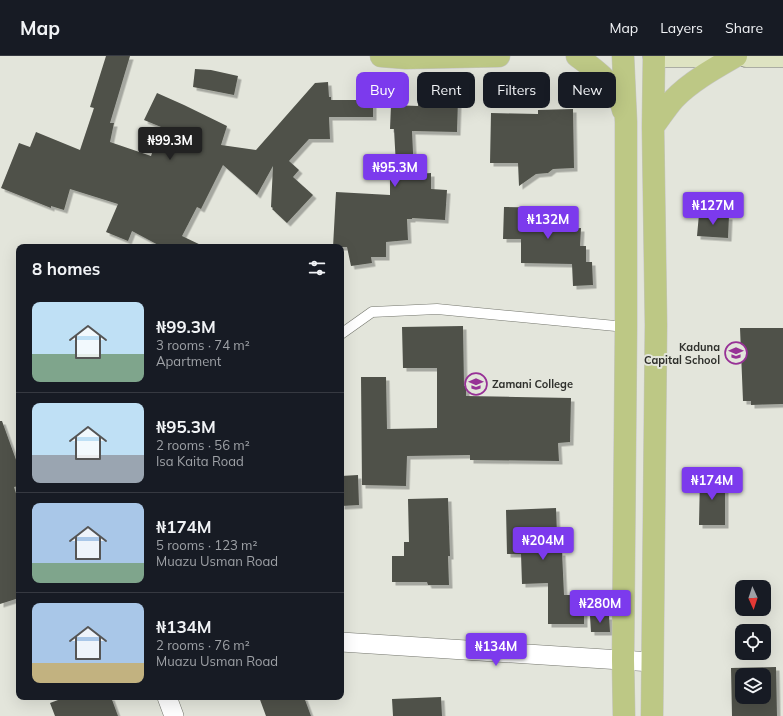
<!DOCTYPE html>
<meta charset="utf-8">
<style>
:root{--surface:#171b24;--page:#242831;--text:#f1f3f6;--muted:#9ea1a6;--line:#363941;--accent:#7c3aed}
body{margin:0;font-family:Mulish,sans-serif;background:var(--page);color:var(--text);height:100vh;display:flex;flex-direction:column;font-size:15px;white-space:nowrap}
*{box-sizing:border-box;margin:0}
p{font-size:13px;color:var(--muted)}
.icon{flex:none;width:22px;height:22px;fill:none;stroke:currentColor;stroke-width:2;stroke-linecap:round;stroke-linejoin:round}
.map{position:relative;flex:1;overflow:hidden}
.drawer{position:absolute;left:16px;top:188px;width:328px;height:456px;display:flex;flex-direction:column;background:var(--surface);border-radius:8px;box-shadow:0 4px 16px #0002}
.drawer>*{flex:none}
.guide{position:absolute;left:356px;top:16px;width:367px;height:36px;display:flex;gap:8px}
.needle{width:26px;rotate:177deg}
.fabs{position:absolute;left:735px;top:524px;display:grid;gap:8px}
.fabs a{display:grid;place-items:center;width:36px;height:36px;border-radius:8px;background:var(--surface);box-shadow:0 4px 16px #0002;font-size:20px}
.price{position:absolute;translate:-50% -34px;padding:0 9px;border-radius:4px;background:var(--accent);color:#fff;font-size:13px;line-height:26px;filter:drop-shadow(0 1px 2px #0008)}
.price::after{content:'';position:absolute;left:50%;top:24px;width:12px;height:9px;margin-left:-6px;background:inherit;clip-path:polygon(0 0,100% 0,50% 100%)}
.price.active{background:#222;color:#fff}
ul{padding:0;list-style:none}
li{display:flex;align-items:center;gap:12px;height:100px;padding:0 16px}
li+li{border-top:1px solid var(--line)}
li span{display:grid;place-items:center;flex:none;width:112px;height:80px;border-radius:8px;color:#555}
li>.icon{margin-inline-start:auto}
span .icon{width:48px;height:48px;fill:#fffc;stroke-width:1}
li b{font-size:17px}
h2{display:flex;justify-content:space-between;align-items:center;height:48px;padding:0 16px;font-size:17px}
.pill{padding:0 14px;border-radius:8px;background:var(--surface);box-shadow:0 4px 16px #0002;font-size:14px;line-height:36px}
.pill.active{background:var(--accent);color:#fff}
header{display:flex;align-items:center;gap:24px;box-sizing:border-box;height:56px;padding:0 20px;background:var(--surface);border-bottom:1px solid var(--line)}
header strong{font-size:19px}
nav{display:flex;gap:22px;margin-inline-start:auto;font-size:14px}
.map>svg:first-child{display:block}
</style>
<header>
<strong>Map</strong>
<nav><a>Map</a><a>Layers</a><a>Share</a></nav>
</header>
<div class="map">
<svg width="783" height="660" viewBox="0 0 783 660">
<defs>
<filter id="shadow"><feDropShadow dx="3.5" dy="3.5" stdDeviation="0" flood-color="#0004"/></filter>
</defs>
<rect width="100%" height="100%" fill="#e3e5db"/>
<path fill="#4f5149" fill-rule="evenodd" filter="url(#shadow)" d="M 106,0 L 130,0 L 110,67 L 114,67 L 110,86 L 151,100 L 161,71 L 144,64 L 157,37 L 184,49 L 227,70 L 221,89 L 256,94 L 315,27 L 328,26 L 329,41 L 331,41 L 331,44 L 373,44 L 373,61 L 329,61 L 330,83 L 309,83 L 289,105 L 299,114 L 293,121 L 313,139 L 287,167 L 272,153 L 273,152 L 271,151 L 273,110 L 257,139 L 223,109 L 201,153 L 197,151 L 182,180 L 205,191 L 162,191 L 132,175 L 128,185 L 106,176 L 118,148 L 70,133 L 64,154 L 51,150 L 51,152 L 1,132 L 19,87 L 30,91 L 36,76 L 80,94 L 94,52 L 90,51 Z
M 195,13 L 211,14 L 238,20 L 234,39 L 193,31 Z
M 418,43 L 458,44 L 457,76 L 412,75 L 414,118 L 431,117 L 431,133 L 447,134 L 445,164 L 412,162 L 412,163 L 407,163 L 408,184 L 386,186 L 386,201 L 371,201 L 372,207 L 351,210 L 347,191 L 333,191 L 336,136 L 390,139 L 390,111 L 396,110 L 394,73 L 390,73 L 391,49 L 418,50 Z
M 573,53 L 574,112 L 553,113 L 548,117 L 536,118 L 519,130 L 518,107 L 490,107 L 491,57 L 538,58 L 538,54 Z
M 504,151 L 563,152 L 563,173 L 581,172 L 580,190 L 586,190 L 586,206 L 592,206 L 593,229 L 573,230 L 572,208 L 521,207 L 521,183 L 503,183 Z
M 699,158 L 729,160 L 728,182 L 697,180 Z
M 463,270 L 464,330 L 466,330 L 466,340 L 571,342 L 570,386 L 558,387 L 559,405 L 470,404 L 470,399 L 407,400 L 406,430 L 362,429 L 361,321 L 386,321 L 387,373 L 437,372 L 437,312 L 403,312 L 402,271 Z
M 740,272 L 783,272 L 783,348 L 751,349 L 751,345 L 743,345 Z
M 0,365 L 2,365 L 19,412 L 19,430 L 14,431 L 19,447 L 19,542 L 0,548 Z
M 358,419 L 359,449 L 341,450 L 341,420 Z
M 700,420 L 725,420 L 725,469 L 699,469 Z
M 448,442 L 450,500 L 448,500 L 449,529 L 428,529 L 427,526 L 392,526 L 392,500 L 404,500 L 404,486 L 409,486 L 408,443 Z
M 556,452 L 557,478 L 558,478 L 559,496 L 562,496 L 564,539 L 584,539 L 584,568 L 548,568 L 548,527 L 522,528 L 521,498 L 507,498 L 506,454 Z
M 590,560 L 609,560 L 610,576 L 591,576 Z
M 776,611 L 777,660 L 732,660 L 731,612 ZM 742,619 L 764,619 L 764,641 L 742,641 Z
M 66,641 L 111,641 L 118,660 L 55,660 L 50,647 Z
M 259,641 L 304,641 L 311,660 L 266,660 Z
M 441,641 L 442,660 L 393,660 L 392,643 Z"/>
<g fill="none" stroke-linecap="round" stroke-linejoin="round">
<g stroke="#74766d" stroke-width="11">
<path id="service" d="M 341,278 L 372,256 L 437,253 L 626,271"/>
</g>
<g stroke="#74766d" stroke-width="20">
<path id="minor" d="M 341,586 L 652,606
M 167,641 L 174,660"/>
</g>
<g stroke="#74766d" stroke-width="23">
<path id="secondary" d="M 654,0 L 709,0
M 746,0 L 783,0"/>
</g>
<g stroke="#c5c5c4" stroke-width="23">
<path id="primary" d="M 381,0 L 406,2 L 499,0
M 577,0 C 593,12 610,24 619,42 C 621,46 622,50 623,54
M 623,0 L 626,66 L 626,271 L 623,604 L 624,660
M 653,71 C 660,62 666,52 674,43 C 690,26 715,12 736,0
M 652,660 L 656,269 L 653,71 L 654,0"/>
</g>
<use href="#service" stroke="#fff" stroke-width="10"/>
<use href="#minor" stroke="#fff" stroke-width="19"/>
<use href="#secondary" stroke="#dee3c2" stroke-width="22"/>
<use href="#primary" stroke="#bdc885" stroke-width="22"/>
</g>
<defs>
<g id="school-ring" transform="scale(1.15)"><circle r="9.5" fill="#e3e5db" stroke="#973196" stroke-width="1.5"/><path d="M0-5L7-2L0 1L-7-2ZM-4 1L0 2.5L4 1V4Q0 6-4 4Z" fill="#973196"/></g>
</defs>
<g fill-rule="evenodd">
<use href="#school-ring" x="736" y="297"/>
<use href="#school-ring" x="476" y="328"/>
</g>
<g text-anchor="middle" stroke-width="4" stroke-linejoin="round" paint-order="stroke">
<g font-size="11" font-weight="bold" fill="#2f302c" stroke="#e3e5db" text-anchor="end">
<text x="720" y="295">Kaduna<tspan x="720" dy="13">Capital School</tspan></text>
<text x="492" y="332" text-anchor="start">Zamani College</text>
</g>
</g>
</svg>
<div class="fabs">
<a><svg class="needle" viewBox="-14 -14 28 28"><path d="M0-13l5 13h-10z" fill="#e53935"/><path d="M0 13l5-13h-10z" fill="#9ea1a6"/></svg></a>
<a><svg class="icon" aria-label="locate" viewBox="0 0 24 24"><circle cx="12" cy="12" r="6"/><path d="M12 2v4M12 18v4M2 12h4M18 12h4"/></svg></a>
<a><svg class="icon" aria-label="layers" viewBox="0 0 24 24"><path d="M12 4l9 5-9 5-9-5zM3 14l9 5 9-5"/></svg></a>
</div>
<b class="price active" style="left:170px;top:105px">₦99.3M</b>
<b class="price" style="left:395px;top:132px">₦95.3M</b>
<b class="price" style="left:713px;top:170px">₦127M</b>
<b class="price" style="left:548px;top:184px">₦132M</b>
<b class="price" style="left:712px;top:445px">₦174M</b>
<b class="price" style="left:543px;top:505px">₦204M</b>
<b class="price" style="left:600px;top:568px">₦280M</b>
<b class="price" style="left:496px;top:611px">₦134M</b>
<div class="guide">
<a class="pill active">Buy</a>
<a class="pill">Rent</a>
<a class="pill">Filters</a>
<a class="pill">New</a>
</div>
<section class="drawer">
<h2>8 homes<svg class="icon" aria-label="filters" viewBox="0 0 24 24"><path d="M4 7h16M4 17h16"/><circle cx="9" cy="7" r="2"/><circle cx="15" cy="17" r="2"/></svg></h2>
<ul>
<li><span style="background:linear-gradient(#bfe0f5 65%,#7fa58c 0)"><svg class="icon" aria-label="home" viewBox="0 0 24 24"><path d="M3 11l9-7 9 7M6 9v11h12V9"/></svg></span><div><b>₦99.3M</b><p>3 rooms · 74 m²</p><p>Apartment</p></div></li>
<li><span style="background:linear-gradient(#bfe0f5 65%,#9aa5b1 0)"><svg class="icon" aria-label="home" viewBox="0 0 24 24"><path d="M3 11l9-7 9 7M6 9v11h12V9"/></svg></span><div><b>₦95.3M</b><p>2 rooms · 56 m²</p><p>Isa Kaita Road</p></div></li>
<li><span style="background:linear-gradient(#a9c7e8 75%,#7fa58c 0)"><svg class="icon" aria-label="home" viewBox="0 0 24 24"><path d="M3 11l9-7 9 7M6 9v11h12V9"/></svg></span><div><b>₦174M</b><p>5 rooms · 123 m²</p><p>Muazu Usman Road</p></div></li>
<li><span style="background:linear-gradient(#a9c7e8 75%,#c2b280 0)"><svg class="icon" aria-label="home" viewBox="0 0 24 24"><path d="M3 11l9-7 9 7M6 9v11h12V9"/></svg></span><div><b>₦134M</b><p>2 rooms · 76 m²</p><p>Muazu Usman Road</p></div></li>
</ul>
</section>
</div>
